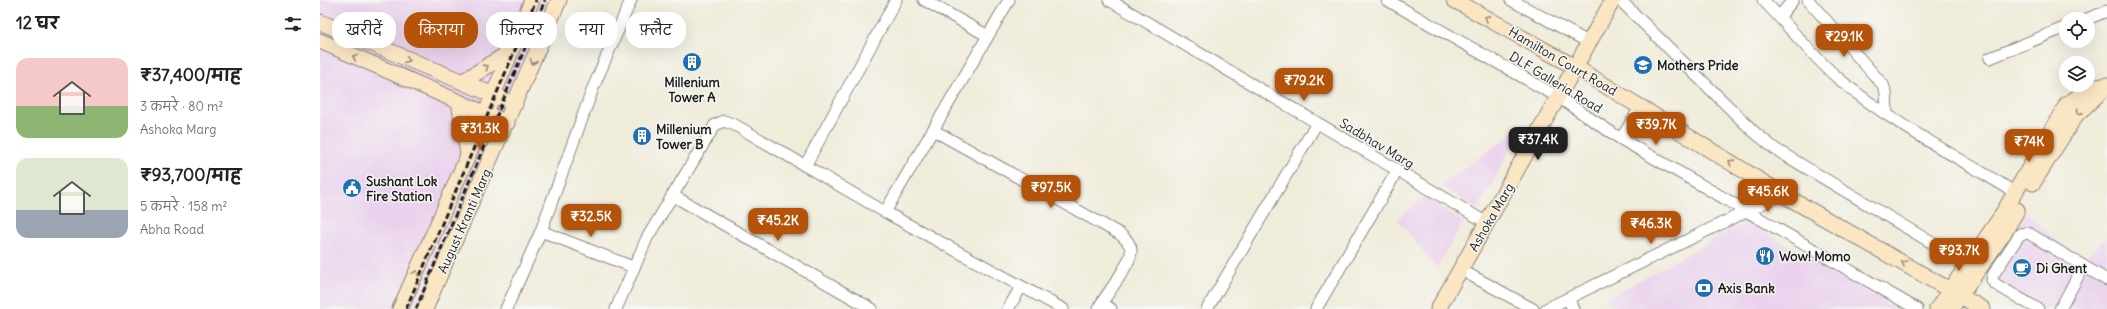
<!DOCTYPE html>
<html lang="hi">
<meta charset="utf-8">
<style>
:root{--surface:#fff;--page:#f6f6f6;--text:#222;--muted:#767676;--accent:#b45309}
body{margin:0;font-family:Delius,"Playpen Sans Deva",sans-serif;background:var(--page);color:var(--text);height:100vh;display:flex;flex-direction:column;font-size:15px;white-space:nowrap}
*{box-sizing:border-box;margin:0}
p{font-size:13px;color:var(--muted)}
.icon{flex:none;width:22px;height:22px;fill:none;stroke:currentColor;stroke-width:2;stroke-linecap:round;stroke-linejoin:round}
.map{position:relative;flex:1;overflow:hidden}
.sheet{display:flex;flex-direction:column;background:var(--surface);width:320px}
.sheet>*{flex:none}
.top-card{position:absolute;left:12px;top:12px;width:380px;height:36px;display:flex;gap:8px}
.tools{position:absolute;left:1739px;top:12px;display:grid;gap:8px}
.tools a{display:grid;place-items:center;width:36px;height:36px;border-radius:50%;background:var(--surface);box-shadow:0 4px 16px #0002;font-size:20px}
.price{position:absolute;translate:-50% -34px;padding:0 9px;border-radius:8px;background:var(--accent);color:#fff;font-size:13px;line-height:26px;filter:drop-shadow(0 1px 2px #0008)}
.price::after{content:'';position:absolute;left:50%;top:24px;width:12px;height:9px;margin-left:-6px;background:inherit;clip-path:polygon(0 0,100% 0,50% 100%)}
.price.current{background:#222;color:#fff}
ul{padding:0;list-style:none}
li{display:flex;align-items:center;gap:12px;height:100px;padding:0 16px}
li span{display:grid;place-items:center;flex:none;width:112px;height:80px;border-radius:12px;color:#555}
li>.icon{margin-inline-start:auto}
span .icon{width:48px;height:48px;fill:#fffc;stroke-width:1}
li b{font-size:17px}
h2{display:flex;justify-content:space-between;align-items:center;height:48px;padding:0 16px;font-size:17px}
.chip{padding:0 14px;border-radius:16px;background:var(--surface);box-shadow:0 4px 16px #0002;font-size:14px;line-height:36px}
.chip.current{background:var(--accent);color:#fff}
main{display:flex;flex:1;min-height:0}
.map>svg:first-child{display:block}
</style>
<main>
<section class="sheet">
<h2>12 घर<svg class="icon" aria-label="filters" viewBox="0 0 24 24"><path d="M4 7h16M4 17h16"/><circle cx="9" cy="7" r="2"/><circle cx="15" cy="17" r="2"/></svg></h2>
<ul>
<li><span style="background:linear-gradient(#f6c9c9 60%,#8fb573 0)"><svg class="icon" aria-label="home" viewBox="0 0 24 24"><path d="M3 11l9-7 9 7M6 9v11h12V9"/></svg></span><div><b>₹37,400/माह</b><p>3 कमरे · 80 m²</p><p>Ashoka Marg</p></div></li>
<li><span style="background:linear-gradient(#dfe7d0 65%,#9aa5b1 0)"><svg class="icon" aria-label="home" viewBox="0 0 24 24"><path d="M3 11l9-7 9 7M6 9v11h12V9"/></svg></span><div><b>₹93,700/माह</b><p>5 कमरे · 158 m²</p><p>Abha Road</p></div></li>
</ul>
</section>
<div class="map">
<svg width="1787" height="309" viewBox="0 0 1787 309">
<rect width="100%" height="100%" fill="#f6f6f2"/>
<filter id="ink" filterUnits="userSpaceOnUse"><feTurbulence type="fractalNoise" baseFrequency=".025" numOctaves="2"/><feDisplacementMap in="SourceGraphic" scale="8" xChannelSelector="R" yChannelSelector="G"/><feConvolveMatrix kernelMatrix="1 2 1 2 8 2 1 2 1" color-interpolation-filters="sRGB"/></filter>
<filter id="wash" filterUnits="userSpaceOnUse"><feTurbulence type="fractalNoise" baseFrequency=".012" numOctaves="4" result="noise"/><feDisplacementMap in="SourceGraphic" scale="16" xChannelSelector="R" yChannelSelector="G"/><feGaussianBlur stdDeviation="0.9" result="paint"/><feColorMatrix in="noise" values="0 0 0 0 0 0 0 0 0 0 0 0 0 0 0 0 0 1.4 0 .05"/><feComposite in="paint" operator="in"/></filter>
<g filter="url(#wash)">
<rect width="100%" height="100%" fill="#f0ecda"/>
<path fill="#ead1ed" d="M 0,0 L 229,0 L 94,309 L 0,309 Z
M 1203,126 L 1158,209 L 1121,186 Z
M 1105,197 L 1143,222 L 1117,268 L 1077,219 Z
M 1706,212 L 1759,262 L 1787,237 L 1787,309 L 1710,309 L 1664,283 Z
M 1426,221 L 1576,309 L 1299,309 L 1284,300 Z"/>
</g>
<g filter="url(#ink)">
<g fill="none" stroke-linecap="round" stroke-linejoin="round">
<g stroke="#86847b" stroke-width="13">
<path id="street" d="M 604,0 L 668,36
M 789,0 L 1167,223
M 1067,0 L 1238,97 L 1301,139 L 1597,309
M 1191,0 L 1270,43
M 1300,0 L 1433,131 L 1455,149 L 1649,265
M 1443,0 C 1469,26 1491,55 1519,79 C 1571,123 1638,157 1696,193
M 1488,0 L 1563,85 L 1566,93 L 1567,113
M 1459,17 L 1473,0
M 1767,19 L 1787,11
M 1670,58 L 1746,27
M 613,130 L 800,234 C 805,239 812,244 811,252 C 811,264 785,296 778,309
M 1301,139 L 1321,106
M 485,166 L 576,0
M 352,195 L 552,309
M 565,212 L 689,0
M 221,231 L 313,267
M 1141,270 L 1213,309
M 1248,298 L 1253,309
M 782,303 L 791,309
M 186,309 L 221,231 L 273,88 L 311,0
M 296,309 L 327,238 L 395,125 L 404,121 L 415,125 L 565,212 L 743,309
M 688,309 L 701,287
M 887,309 L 997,123
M 996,309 L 1077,171
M 1226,309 L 1462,194
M 1718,309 L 1675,284 L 1672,280 L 1673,275 L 1700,234 L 1708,233 L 1787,280
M 1740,309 L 1763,267"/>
</g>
<g stroke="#86847b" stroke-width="17">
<path id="secondary" d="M 1134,0 L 1255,67 L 1462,194 L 1663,309
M 0,22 L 195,104
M 0,41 L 187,123
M 142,82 L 190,52
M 139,102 L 148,154
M 1713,183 L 1756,115 L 1787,86
M 80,309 L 154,142 L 212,0
M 105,309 L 239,0
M 1118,309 L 1293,0
M 1617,309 L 1680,218 L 1747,104 L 1772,88 L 1787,85
M 1631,309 L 1685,231 L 1697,210"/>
</g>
<use href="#street" stroke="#fff" stroke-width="11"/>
<use href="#secondary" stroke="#fbe6c4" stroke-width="15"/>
<path stroke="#1c1c1c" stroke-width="3" stroke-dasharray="6 3" stroke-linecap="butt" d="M 86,309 L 216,0
M 96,309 L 225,0"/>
</g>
<defs><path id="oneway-chevron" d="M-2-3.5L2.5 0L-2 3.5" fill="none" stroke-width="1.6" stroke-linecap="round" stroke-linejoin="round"/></defs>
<g stroke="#978b78">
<use href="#oneway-chevron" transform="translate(1167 18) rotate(-151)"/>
<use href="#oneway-chevron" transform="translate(35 57) rotate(-156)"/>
<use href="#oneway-chevron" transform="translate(87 60) rotate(22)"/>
<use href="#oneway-chevron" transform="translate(213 62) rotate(113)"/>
<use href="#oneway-chevron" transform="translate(166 67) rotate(-32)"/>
<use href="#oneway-chevron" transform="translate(1759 112) rotate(132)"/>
<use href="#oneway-chevron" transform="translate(1411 162) rotate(-148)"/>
<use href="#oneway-chevron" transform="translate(1584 263) rotate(-150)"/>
<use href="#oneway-chevron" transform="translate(96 273) rotate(-66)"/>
</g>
</g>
<defs>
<g id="building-disc" transform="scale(1)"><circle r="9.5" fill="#1f6fb2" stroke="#f6f6f2"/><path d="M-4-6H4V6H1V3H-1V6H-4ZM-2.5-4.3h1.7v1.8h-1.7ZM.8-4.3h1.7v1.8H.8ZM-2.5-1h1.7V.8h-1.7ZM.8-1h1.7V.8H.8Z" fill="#fff"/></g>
<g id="school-disc" transform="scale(1)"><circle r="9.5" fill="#1f6fb2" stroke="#f6f6f2"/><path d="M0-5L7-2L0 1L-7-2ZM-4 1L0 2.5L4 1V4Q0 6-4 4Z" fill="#fff"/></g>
<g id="civic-disc" transform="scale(1)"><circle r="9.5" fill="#1f6fb2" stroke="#f6f6f2"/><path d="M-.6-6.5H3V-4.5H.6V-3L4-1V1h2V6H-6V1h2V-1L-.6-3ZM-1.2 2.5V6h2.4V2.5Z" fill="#fff"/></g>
<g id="restaurant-disc" transform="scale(1)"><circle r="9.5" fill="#1f6fb2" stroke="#f6f6f2"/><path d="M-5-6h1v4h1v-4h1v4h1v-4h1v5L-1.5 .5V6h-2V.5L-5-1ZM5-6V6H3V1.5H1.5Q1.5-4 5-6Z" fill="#fff"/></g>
<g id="cafe-disc" transform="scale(1)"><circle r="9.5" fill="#1f6fb2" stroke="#f6f6f2"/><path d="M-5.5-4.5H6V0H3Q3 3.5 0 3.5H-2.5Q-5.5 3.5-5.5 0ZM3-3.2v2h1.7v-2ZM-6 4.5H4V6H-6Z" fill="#fff"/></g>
<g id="bank-disc" transform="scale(1)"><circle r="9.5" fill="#1f6fb2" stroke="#f6f6f2"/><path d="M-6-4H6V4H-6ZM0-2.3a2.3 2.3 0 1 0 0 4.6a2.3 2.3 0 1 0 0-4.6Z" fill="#fff"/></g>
</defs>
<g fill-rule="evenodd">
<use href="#building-disc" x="372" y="62"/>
<use href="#school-disc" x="1323" y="65"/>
<use href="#building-disc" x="322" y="136"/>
<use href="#civic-disc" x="32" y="188"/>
<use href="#restaurant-disc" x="1445" y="256"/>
<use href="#cafe-disc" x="1702" y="268"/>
<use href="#bank-disc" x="1384" y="288"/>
</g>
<g text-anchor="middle" stroke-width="3" stroke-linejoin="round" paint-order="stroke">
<g font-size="13" fill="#1c1c1c" stroke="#f6f6f2">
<text transform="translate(1243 61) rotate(30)" y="5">Hamilton Court Road</text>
<text transform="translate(1236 82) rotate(31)" y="5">DLF Galleria Road</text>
<text transform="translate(1057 143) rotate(31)" y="5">Sadbhav Marg</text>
<text transform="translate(1171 217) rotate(-60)" y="5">Ashoka Marg</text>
<text transform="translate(144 221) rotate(-66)" y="5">August Kranti Marg</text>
</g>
<g font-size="13" font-weight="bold" fill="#1c1c1c" stroke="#f6f6f2" text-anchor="start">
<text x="1337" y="70">Mothers Pride</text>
<text x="372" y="87" text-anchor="middle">Millenium<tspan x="372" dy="15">Tower A</tspan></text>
<text x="336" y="134">Millenium<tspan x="336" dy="15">Tower B</tspan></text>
<text x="46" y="186">Sushant Lok<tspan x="46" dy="15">Fire Station</tspan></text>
<text x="1459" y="261">Wow! Momo</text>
<text x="1716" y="273">Di Ghent</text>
<text x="1398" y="293">Axis Bank</text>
</g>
</g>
</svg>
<div class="tools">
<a><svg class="icon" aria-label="locate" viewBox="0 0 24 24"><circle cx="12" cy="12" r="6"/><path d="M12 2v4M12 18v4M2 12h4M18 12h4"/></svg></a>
<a><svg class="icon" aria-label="layers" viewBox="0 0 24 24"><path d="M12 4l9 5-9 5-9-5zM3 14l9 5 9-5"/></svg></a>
</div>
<b class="price" style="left:1524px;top:58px">₹29.1K</b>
<b class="price" style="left:984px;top:102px">₹79.2K</b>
<b class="price" style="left:1336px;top:146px">₹39.7K</b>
<b class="price" style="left:160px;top:150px">₹31.3K</b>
<b class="price current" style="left:1218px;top:161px">₹37.4K</b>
<b class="price" style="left:1709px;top:163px">₹74K</b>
<b class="price" style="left:731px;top:209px">₹97.5K</b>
<b class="price" style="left:1448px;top:213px">₹45.6K</b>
<b class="price" style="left:271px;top:238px">₹32.5K</b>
<b class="price" style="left:458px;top:242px">₹45.2K</b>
<b class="price" style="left:1331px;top:245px">₹46.3K</b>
<b class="price" style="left:1639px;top:272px">₹93.7K</b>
<div class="top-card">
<a class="chip">खरीदें</a>
<a class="chip current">किराया</a>
<a class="chip">फ़िल्टर</a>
<a class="chip">नया</a>
<a class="chip">फ़्लैट</a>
</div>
</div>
</main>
